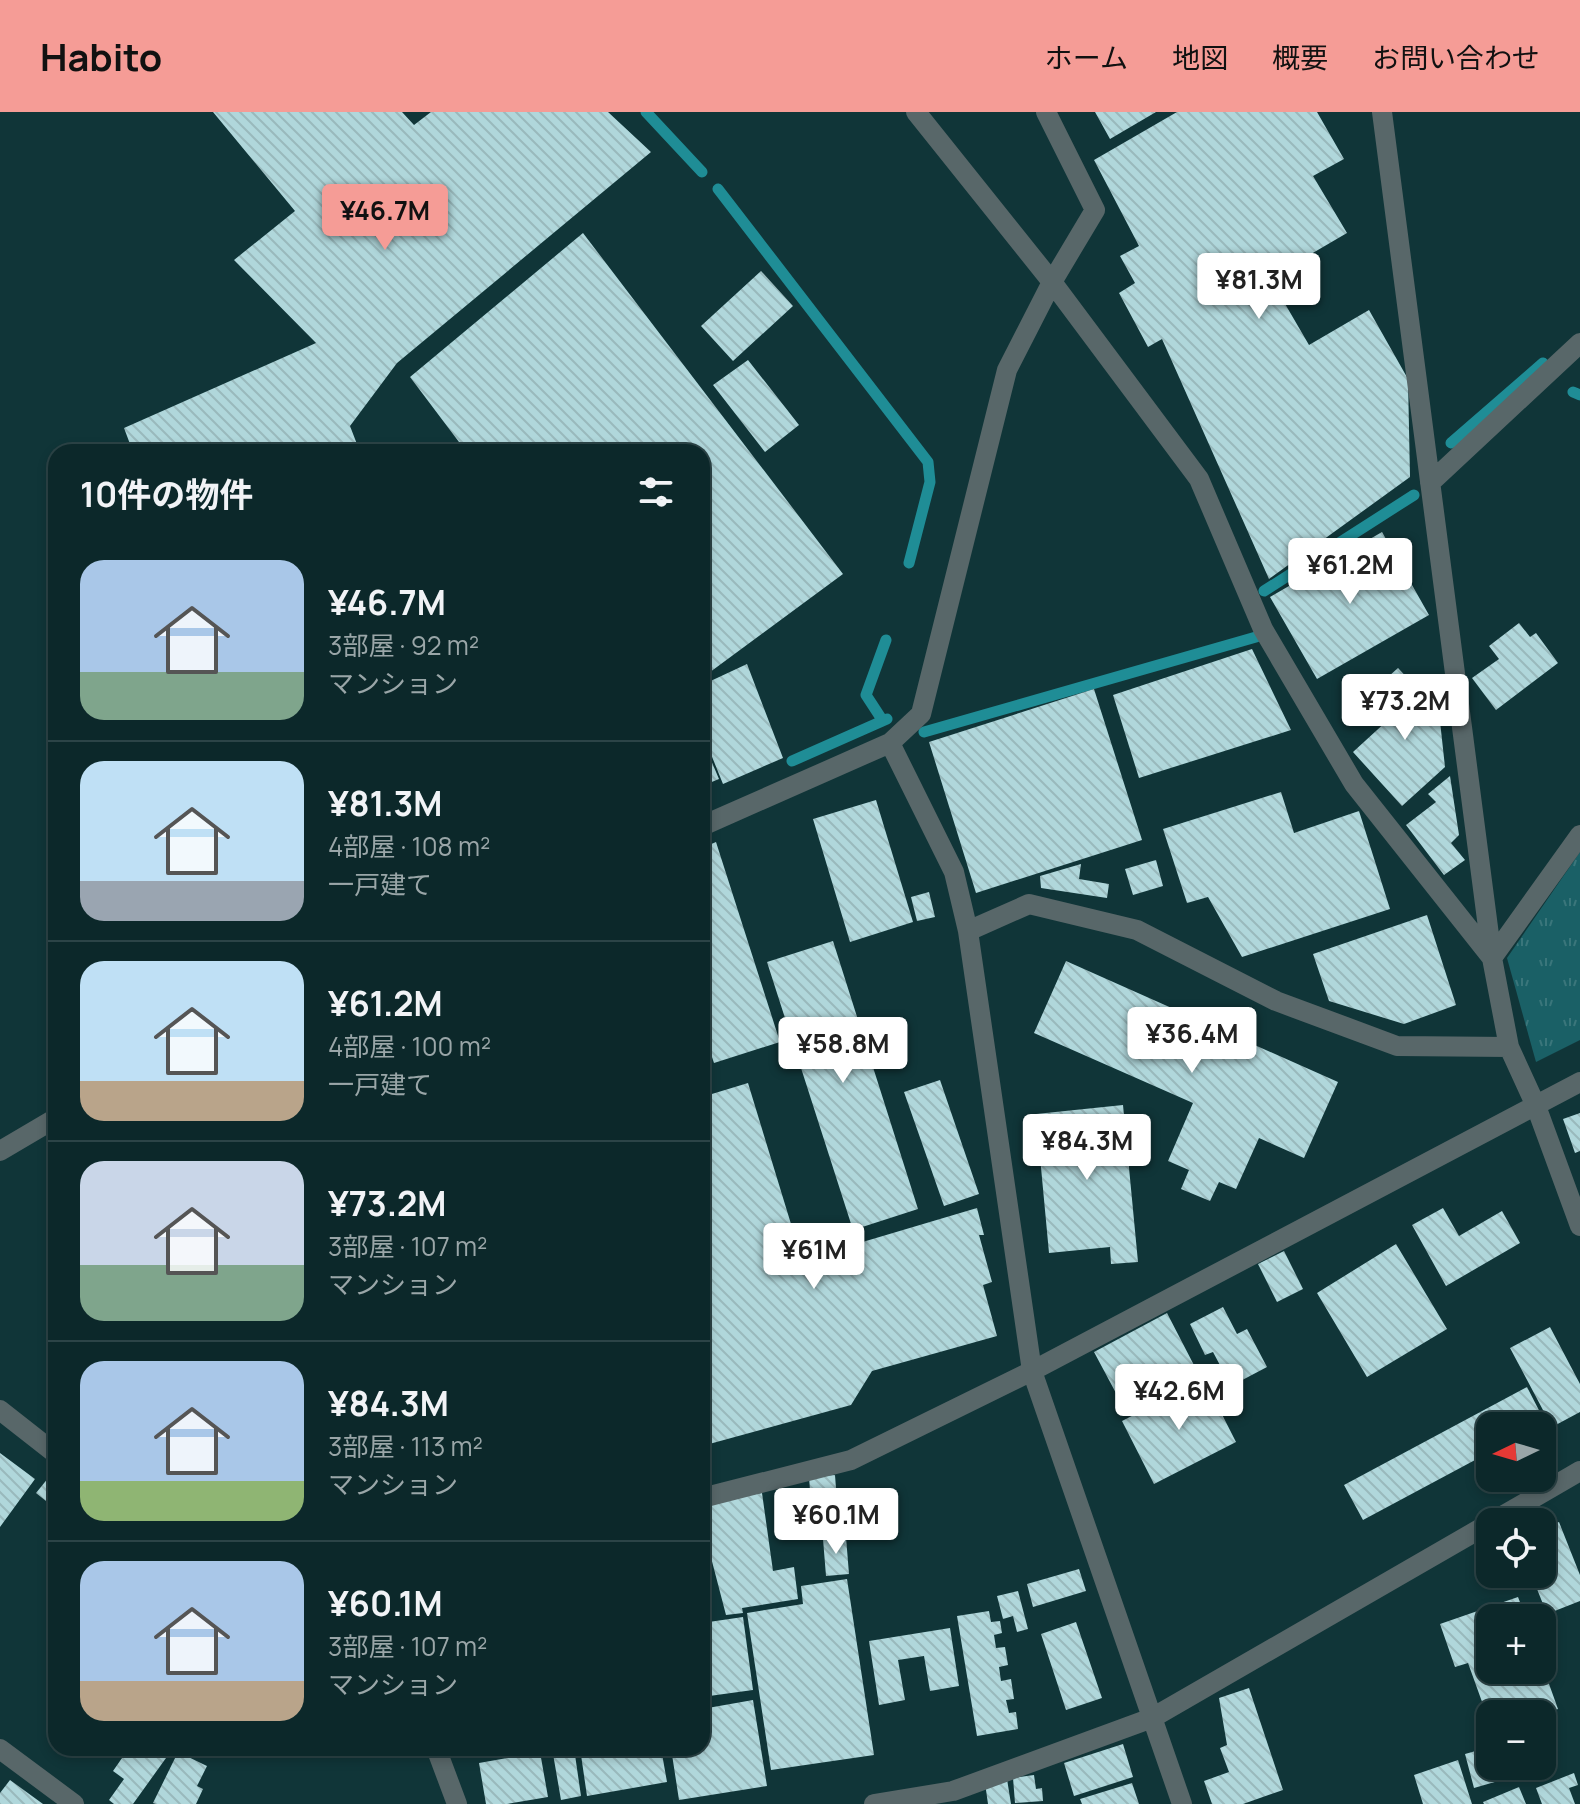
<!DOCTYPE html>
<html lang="ja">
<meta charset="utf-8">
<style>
:root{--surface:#0c282a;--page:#1a3436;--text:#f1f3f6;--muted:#9aa6a8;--line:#2c4447;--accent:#f59c96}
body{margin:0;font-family:Manrope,"Noto Sans JP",sans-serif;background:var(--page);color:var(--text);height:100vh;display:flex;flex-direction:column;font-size:30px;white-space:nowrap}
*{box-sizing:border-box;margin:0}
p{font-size:26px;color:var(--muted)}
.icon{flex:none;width:44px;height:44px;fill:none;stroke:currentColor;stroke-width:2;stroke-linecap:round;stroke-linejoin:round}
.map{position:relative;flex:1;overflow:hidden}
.drawer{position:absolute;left:48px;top:332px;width:662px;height:1312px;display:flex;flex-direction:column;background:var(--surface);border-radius:24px;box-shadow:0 4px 12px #0003,0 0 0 2px var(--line)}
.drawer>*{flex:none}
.needle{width:52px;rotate:265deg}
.controls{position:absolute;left:1476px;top:1300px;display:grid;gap:16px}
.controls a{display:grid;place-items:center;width:80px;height:80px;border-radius:16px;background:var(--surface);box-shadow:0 4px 12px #0003,0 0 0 2px var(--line);font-size:40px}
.price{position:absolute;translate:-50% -68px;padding:0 18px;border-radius:8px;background:#fff;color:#222;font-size:26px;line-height:52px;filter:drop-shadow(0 2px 4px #0008)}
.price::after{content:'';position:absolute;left:50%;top:48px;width:24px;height:18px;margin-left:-12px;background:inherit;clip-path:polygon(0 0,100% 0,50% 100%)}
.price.selected{background:var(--accent);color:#111}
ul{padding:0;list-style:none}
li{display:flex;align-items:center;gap:24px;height:200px;padding:0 32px}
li+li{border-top:2px solid var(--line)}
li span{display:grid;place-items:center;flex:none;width:224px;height:160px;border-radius:24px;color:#555}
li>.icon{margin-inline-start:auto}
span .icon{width:96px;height:96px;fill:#fffc;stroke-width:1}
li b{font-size:34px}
h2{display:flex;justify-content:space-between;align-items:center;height:96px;padding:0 32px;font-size:34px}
header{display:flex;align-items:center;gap:48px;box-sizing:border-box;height:112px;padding:0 40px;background:var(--accent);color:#111}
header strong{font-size:38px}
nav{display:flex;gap:44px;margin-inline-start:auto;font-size:28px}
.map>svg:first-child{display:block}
</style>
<header>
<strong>Habito</strong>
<nav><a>ホーム</a><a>地図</a><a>概要</a><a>お問い合わせ</a></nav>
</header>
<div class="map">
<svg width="1580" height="1692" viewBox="0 0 1580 1692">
<defs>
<pattern id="grass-tufts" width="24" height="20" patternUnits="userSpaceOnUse" patternTransform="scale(2)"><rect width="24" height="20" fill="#1a6066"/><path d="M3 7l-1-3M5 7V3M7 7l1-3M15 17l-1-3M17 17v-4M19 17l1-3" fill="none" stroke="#3a767b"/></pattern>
<pattern id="building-back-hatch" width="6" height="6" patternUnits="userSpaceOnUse" patternTransform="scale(2)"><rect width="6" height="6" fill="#b0d7db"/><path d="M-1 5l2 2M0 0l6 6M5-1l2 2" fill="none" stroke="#99b9bc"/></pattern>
</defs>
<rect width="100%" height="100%" fill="#103538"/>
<path fill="url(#grass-tufts)" d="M 1580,740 L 1580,928 L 1536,950 L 1507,846 Z"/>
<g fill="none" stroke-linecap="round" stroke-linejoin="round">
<path stroke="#1f8d96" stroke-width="11" d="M 646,0 L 702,60
M 718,77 L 928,350 L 930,370 L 909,451
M 1573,280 L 1580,283
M 1451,331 L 1543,251
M 1264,479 L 1414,383
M 881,606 L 866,583 L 886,528
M 924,620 L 1256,525
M 792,649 L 887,607"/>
</g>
<path fill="url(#building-back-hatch)" d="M 213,0 L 402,0 L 414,13 L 431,0 L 608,0 L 651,40 L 397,251 L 350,314 L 360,340 L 133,340 L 124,316 L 316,231 L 234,148 L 295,99 Z
M 1095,0 L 1156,0 L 1110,27 Z
M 1177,0 L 1317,0 L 1344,47 L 1313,64 L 1347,121 L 1270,166 L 1309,233 L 1369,198 L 1408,267 L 1410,365 L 1269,467 L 1162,227 L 1148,235 L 1119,181 L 1135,171 L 1120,144 L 1139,134 L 1094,48 Z
M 583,121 L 843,462 L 702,566 L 702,340 L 454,340 L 462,334 L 410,265 Z
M 761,159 L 793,194 L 733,249 L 701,214 Z
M 748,248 L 799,313 L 765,340 L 713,273 Z
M 1382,420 L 1429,503 L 1317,567 L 1270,485 Z
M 1519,511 L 1530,525 L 1536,521 L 1558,551 L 1496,598 L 1472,566 L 1499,547 L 1489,534 Z
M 1252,537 L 1291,618 L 1139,666 L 1113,583 Z
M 747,552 L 783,646 L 723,672 L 702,620 L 702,573 Z
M 1398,556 L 1439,600 L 1445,655 L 1402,694 L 1353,640 L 1400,597 L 1379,573 Z
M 1094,577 L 1142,728 L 976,781 L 929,630 Z
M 702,627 L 719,667 L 702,674 Z
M 1450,664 L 1459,723 L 1451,731 L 1465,748 L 1444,763 L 1406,713 L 1436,690 L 1428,682 Z
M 1281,680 L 1294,721 L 1359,699 L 1390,797 L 1242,845 L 1208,785 L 1187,791 L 1163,717 Z
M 876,688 L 913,810 L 850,830 L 813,707 Z
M 716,730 L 780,930 L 714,951 L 702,915 L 702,736 Z
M 1156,748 L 1163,774 L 1133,783 L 1125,757 Z
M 1081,752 L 1079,767 L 1109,772 L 1107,786 L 1041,776 L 1040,764 Z
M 929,780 L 935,805 L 917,809 L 911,785 Z
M 1427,803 L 1456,893 L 1404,912 L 1329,889 L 1313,842 Z
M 833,829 L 918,1097 L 853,1118 L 767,850 Z
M 1066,849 L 1338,970 L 1304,1046 L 1259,1026 L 1236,1077 L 1219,1070 L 1210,1089 L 1181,1077 L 1189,1058 L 1168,1049 L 1193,991 L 1034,921 Z
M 940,968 L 979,1082 L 944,1094 L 904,980 Z
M 748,971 L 802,1148 L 977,1096 L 984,1123 L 979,1123 L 992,1170 L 983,1173 L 997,1224 L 872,1259 L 851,1293 L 702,1334 L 702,985 Z
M 1123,993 L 1138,1150 L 1111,1152 L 1110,1135 L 1049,1141 L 1036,1002 Z
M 1580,1001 L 1580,1039 L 1575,1041 L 1563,1007 Z
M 1443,1096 L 1459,1124 L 1502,1099 L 1520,1131 L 1446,1174 L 1412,1113 Z
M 1396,1132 L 1447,1217 L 1367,1265 L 1317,1181 Z
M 1284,1139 L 1303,1177 L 1277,1190 L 1258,1152 Z
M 1223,1195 L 1237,1222 L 1247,1217 L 1267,1255 L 1231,1274 L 1213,1240 L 1205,1243 L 1190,1212 Z
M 1167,1201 L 1197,1259 L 1125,1298 L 1094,1240 Z
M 1550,1215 L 1580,1272 L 1580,1300 L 1552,1315 L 1510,1236 Z
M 1204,1267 L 1236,1330 L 1154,1372 L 1122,1309 Z
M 1527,1275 L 1545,1310 L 1539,1314 L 1490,1314 L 1490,1340 L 1363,1408 L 1344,1373 Z
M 0,1341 L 35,1367 L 0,1415 Z
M 835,1363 L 838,1403 L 812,1405 L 809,1365 Z
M 49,1365 L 56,1371 L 56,1397 L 36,1381 Z
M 762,1381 L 773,1459 L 794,1455 L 798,1487 L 742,1496 L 743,1501 L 726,1503 L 702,1411 L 702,1391 Z
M 1559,1410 L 1580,1463 L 1580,1489 L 1547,1502 L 1531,1462 L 1542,1462 L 1542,1417 Z
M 846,1425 L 849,1462 L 826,1464 L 823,1427 Z
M 1079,1457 L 1086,1479 L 1033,1495 L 1027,1472 Z
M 847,1467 L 874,1643 L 771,1658 L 747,1501 L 803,1492 L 801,1474 Z
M 1018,1479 L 1028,1517 L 1017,1520 L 1013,1504 L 1003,1507 L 997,1484 Z
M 1518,1485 L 1526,1506 L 1490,1506 L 1490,1558 L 1544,1558 L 1558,1597 L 1542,1603 L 1490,1602 L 1490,1612 L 1468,1551 L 1455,1555 L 1440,1512 Z
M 989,1499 L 991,1510 L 1000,1509 L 1002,1521 L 994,1523 L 996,1536 L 1005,1535 L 1008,1553 L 999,1555 L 1001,1569 L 1011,1567 L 1014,1587 L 1006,1588 L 1009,1601 L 1016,1600 L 1018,1617 L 977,1624 L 957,1504 Z
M 743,1505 L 753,1578 L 702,1585 L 702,1511 Z
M 1076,1510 L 1102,1586 L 1066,1598 L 1041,1522 Z
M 950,1516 L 959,1574 L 930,1579 L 924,1544 L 898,1548 L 905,1588 L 879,1593 L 869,1529 Z
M 1249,1576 L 1283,1678 L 1243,1692 L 1212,1692 L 1204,1669 L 1229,1660 L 1220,1636 L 1227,1633 L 1219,1586 Z
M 753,1588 L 767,1674 L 679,1688 L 671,1636 L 702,1636 L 702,1597 Z
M 1547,1618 L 1557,1652 L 1474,1676 L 1465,1642 L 1490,1635 L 1490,1654 L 1542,1654 L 1542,1619 Z
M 1123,1632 L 1133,1665 L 1074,1684 L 1064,1651 Z
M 83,1636 L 105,1636 L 98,1646 Z
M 129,1636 L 153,1636 L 166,1646 L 133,1692 L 114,1692 L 109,1688 L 124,1667 L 113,1659 Z
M 189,1636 L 214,1636 L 210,1645 Z
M 552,1636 L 574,1636 L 581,1684 L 561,1688 Z
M 620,1636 L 661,1636 L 667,1670 L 587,1684 L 581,1643 Z
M 178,1640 L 207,1654 L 197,1674 L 203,1677 L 196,1692 L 156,1692 L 153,1691 Z
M 540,1640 L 548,1685 L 507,1692 L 486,1692 L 479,1651 Z
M 1458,1648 L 1472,1692 L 1423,1692 L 1414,1663 Z
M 1574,1661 L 1578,1673 L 1569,1676 L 1575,1692 L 1542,1692 L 1536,1676 Z
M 1034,1663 L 1036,1677 L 1042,1676 L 1043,1689 L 1015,1691 L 1013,1666 Z
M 1007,1667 L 1011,1692 L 988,1692 L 985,1671 Z
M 10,1668 L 43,1692 L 0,1692 L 0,1681 Z
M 1132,1671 L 1139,1692 L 1082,1692 L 1080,1687 Z
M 1519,1675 L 1526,1692 L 1484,1692 L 1483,1690 Z"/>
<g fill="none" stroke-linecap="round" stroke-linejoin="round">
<path stroke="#586769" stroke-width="20" d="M 916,0 L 1052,170 L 1199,367 L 1263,517 L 1354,672 L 1492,846 L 1580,723
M 1382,0 L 1492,846 L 1509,935 L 1536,994 L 1580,1114
M 1430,371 L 1580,231
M 890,631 L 954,760 L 968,819 L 1032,1259 L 1182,1692
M 702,714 L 890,631 L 921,602 L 1007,258 L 1052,170 L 1095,98 L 1046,0
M 968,819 L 1029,792 L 1137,818 L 1276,889 L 1397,934 L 1509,935
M 0,1039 L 56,1006
M 0,1298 L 56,1342
M 702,1386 L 851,1348 L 1032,1259 L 1580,970
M 1492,1410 L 1580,1359
M 436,1636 L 457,1692
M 0,1637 L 74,1692
M 874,1692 L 953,1679 L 1152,1606 L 1490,1411"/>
</g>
</svg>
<div class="controls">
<a><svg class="needle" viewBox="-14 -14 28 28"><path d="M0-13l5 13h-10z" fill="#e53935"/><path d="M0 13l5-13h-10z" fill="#9aa6a8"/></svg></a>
<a><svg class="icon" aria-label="locate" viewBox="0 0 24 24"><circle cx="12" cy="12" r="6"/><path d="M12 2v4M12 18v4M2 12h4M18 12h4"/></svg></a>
<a>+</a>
<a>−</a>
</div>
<b class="price selected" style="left:385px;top:140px">¥46.7M</b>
<b class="price" style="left:1259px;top:209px">¥81.3M</b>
<b class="price" style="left:1350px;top:494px">¥61.2M</b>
<b class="price" style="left:1405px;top:630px">¥73.2M</b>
<b class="price" style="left:1192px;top:963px">¥36.4M</b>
<b class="price" style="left:843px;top:973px">¥58.8M</b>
<b class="price" style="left:1087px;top:1070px">¥84.3M</b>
<b class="price" style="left:814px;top:1179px">¥61M</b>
<b class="price" style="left:1179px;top:1320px">¥42.6M</b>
<b class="price" style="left:836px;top:1444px">¥60.1M</b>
<section class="drawer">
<h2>10件の物件<svg class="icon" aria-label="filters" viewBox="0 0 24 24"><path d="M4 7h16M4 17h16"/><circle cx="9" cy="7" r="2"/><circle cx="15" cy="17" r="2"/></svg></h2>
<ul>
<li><span style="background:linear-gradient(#a9c7e8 70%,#7fa58c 0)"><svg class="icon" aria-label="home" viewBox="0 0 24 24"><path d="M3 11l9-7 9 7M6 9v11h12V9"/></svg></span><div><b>¥46.7M</b><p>3部屋 · 92 m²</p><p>マンション</p></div></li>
<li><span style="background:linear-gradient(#bfe0f5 75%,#9aa5b1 0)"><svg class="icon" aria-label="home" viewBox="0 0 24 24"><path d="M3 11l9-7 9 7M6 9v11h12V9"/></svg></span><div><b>¥81.3M</b><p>4部屋 · 108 m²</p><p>一戸建て</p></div></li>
<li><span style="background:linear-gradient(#bfe0f5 75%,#b9a48a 0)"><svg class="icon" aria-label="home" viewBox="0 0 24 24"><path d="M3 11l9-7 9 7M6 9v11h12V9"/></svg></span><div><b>¥61.2M</b><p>4部屋 · 100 m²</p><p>一戸建て</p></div></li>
<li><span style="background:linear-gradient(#c9d6e8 65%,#7fa58c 0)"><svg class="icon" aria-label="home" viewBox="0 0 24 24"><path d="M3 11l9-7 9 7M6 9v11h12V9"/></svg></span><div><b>¥73.2M</b><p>3部屋 · 107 m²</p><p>マンション</p></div></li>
<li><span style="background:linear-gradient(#a9c7e8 75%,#8fb573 0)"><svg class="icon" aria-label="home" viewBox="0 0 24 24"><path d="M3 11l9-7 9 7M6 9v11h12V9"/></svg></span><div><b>¥84.3M</b><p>3部屋 · 113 m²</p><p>マンション</p></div></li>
<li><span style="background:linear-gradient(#a9c7e8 75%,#b9a48a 0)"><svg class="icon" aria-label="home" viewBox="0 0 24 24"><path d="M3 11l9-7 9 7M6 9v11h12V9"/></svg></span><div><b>¥60.1M</b><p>3部屋 · 107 m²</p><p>マンション</p></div></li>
</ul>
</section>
</div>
